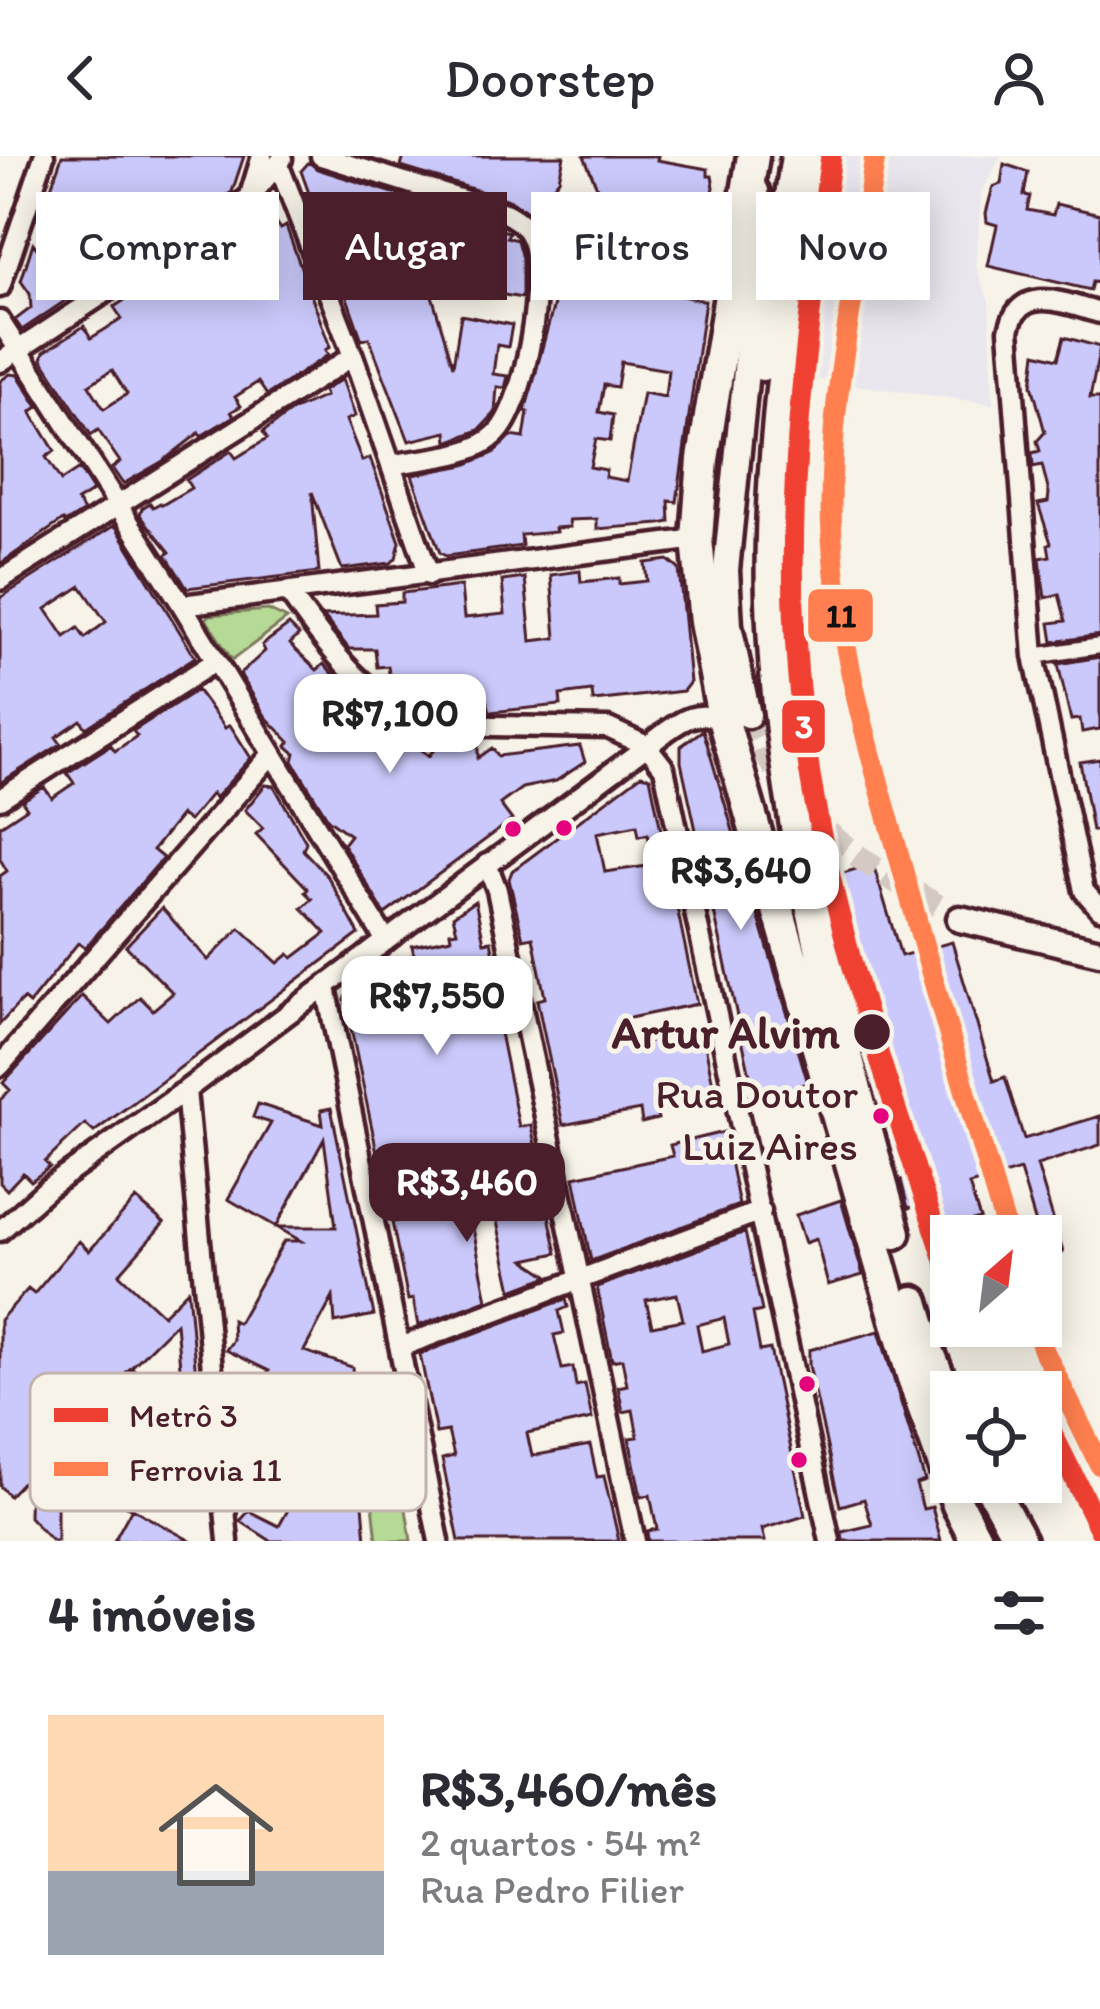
<!DOCTYPE html>
<html lang="pt">
<meta charset="utf-8">
<style>
:root{--surface:#fff;--page:#f7f7f7;--text:#2b2b33;--muted:#7c7c81;--accent:#4a1f2b}
body{margin:0;font-family:Itim,sans-serif;background:var(--page);color:var(--text);height:100vh;display:flex;flex-direction:column;font-size:45px;white-space:nowrap}
*{box-sizing:border-box;margin:0}
p{font-size:39px;color:var(--muted)}
.icon{flex:none;width:66px;height:66px;fill:none;stroke:currentColor;stroke-width:2;stroke-linecap:round;stroke-linejoin:round}
.map{position:relative;height:1385px;overflow:hidden}
.side{display:flex;flex-direction:column;background:var(--surface);flex:1}
.side>*{flex:none}
.banner{position:absolute;left:36px;top:36px;width:1029px;height:108px;display:flex;gap:24px}
.needle{width:78px;rotate:28deg}
.fabs{position:absolute;left:930px;top:1059px;display:grid;gap:24px}
.fabs a{display:grid;place-items:center;width:132px;height:132px;border-radius:0px;background:var(--surface);box-shadow:0 6px 30px #0003;font-size:60px}
.price{position:absolute;translate:-50% -102px;padding:0 27px;border-radius:24px;background:#fff;color:#222;font-size:39px;line-height:78px;filter:drop-shadow(0 3px 6px #0008)}
.price::after{content:'';position:absolute;left:50%;top:72px;width:36px;height:27px;margin-left:-18px;background:inherit;clip-path:polygon(0 0,100% 0,50% 100%)}
.price.selected{background:var(--accent);color:#fff}
ul{padding:0;list-style:none}
li{display:flex;align-items:center;gap:36px;height:300px;padding:0 48px}
li span{display:grid;place-items:center;flex:none;width:336px;height:240px;border-radius:0px;color:#555}
li>.icon{margin-inline-start:auto}
span .icon{width:144px;height:144px;fill:#fffc;stroke-width:1}
li b{font-size:51px}
h2{display:flex;justify-content:space-between;align-items:center;height:144px;padding:0 48px;font-size:51px}
.tag{padding:0 42px;border-radius:0px;background:var(--surface);box-shadow:0 6px 30px #0003;font-size:42px;line-height:108px}
.tag.selected{background:var(--accent);color:#fff}
header{display:flex;justify-content:space-between;align-items:center;height:156px;padding:0 48px;background:var(--surface);font-size:54px;font-weight:600}
.map>svg:first-child{display:block}
</style>
<header><svg class="icon" aria-label="back" viewBox="0 0 24 24"><path d="M15 5l-7 7 7 7"/></svg>Doorstep<svg class="icon" aria-label="person" viewBox="0 0 24 24"><circle cx="12" cy="8" r="4"/><path d="M4 21q1-7 8-7t8 7"/></svg></header>
<div class="map">
<svg width="1100" height="1385" viewBox="0 0 1100 1385">
<rect width="100%" height="100%" fill="#f7f3e8"/>
<filter id="ink" filterUnits="userSpaceOnUse"><feTurbulence type="fractalNoise" baseFrequency=".00833" numOctaves="2"/><feDisplacementMap in="SourceGraphic" scale="24" xChannelSelector="R" yChannelSelector="G"/><feConvolveMatrix kernelMatrix="1 2 1 2 8 2 1 2 1" color-interpolation-filters="sRGB"/></filter>
<g filter="url(#ink)">
<path fill="#eae6ee" d="M 826,0 L 1001,0 L 981,38 L 976,111 L 989,146 L 993,248 L 799,221 Z"/>
<path fill="#b5da95" stroke="#807c60" stroke-width="3" d="M 268,454 L 287,463 L 232,504 L 206,463 L 210,459 Z
M 389,1245 L 411,1385 L 377,1385 L 362,1248 Z"/>
<path fill="#cbc9fb" stroke="#4a1f2b" stroke-width="3" fill-rule="evenodd" d="M 62,0 L 244,0 L 232,36 L 199,57 L 195,52 L 173,67 L 176,72 L 125,105 L 119,96 L 64,127 L 68,133 L 60,139 L 65,145 L 22,174 L 15,164 L 31,152 L 30,138 L 21,125 L 33,87 L 39,95 L 65,38 L 50,34 Z
M 404,0 L 564,0 L 559,23 L 531,58 L 509,44 L 401,11 Z
M 584,0 L 658,0 L 657,4 L 708,13 L 708,20 L 712,20 L 714,31 L 697,116 L 664,109 L 664,136 L 705,145 L 677,346 L 669,345 L 670,366 L 660,368 L 597,373 L 597,363 L 569,364 L 570,371 L 555,372 L 556,376 L 521,379 L 522,390 L 446,400 L 440,397 L 412,319 L 465,309 L 494,297 L 511,280 L 524,282 L 528,256 L 525,255 L 557,137 L 549,135 L 549,109 L 556,110 L 557,91 L 601,104 L 605,94 L 578,81 L 570,62 L 604,48 ZM 621,206 L 668,214 L 665,241 L 643,237 L 627,325 L 605,321 L 606,314 L 590,311 L 596,283 L 610,285 L 613,259 L 599,256 L 604,229 L 617,231 Z
M 309,6 L 317,13 L 403,40 L 401,45 L 471,66 L 473,61 L 487,65 L 485,70 L 509,76 L 507,81 L 517,84 L 522,102 L 522,142 L 428,126 L 453,210 L 461,159 L 512,169 L 508,191 L 497,189 L 493,218 L 508,220 L 505,232 L 497,231 L 495,257 L 479,274 L 448,286 L 447,276 L 409,285 L 369,182 L 362,184 L 336,111 L 344,108 L 336,85 L 325,82 L 301,15 Z
M 1004,8 L 1028,16 L 1024,39 L 1030,40 L 1027,54 L 1053,59 L 1056,48 L 1100,58 L 1100,127 L 1092,126 L 1090,134 L 988,110 L 997,69 L 987,66 L 986,57 L 993,31 L 1001,28 Z
M 260,55 L 268,67 L 274,63 L 281,73 L 286,70 L 330,191 L 325,194 L 328,199 L 267,239 L 258,226 L 235,241 L 241,250 L 231,256 L 234,260 L 201,280 L 199,277 L 163,305 L 123,328 L 112,312 L 120,306 L 98,274 L 91,279 L 42,203 L 44,196 L 84,170 L 91,182 L 122,163 L 114,151 ZM 112,214 L 127,238 L 104,253 L 89,229 Z
M 1064,181 L 1100,191 L 1090,242 L 1100,242 L 1100,479 L 1053,486 L 1050,467 L 1066,465 L 1059,438 L 1045,442 L 1043,428 L 1040,402 L 1050,400 L 1048,388 L 1051,387 L 1038,348 L 1048,346 L 1049,337 L 1042,309 L 1033,311 L 1032,297 L 1040,295 L 1037,285 L 1045,276 L 1032,229 L 1036,197 L 1058,203 Z
M 10,218 L 18,219 L 38,251 L 31,256 L 55,295 L 46,301 L 61,325 L 79,313 L 93,335 L 77,345 L 84,355 L 65,367 L 63,364 L 0,408 L 0,225 Z
M 342,223 L 355,260 L 346,264 L 362,305 L 370,302 L 400,386 L 396,402 L 391,407 L 342,413 L 312,336 L 319,416 L 187,432 L 166,399 L 170,396 L 140,359 L 142,352 L 150,347 L 153,351 L 160,347 L 162,349 L 191,332 L 186,324 L 231,295 L 236,302 L 267,283 L 263,276 L 292,255 L 325,240 L 323,235 Z
M 115,369 L 195,501 L 86,572 L 81,564 L 56,581 L 61,588 L 0,627 L 0,442 ZM 81,430 L 106,466 L 85,482 L 78,472 L 65,481 L 46,453 Z
M 668,404 L 679,413 L 690,526 L 683,535 L 593,545 L 592,535 L 560,539 L 561,549 L 490,556 L 487,545 L 430,553 L 397,536 L 396,524 L 390,525 L 388,510 L 377,511 L 375,493 L 349,493 L 323,460 L 376,458 L 375,448 L 402,446 L 402,437 L 461,430 L 464,462 L 505,458 L 502,425 L 525,422 L 531,485 L 556,482 L 551,419 L 580,415 L 581,426 L 619,422 L 619,428 L 647,425 L 645,407 Z
M 289,469 L 299,479 L 290,488 L 317,514 L 324,508 L 377,565 L 382,558 L 385,560 L 386,582 L 405,582 L 429,600 L 442,583 L 478,585 L 478,602 L 492,592 L 498,600 L 580,590 L 585,606 L 556,625 L 522,632 L 500,648 L 512,664 L 385,758 L 343,688 L 350,679 L 328,663 L 293,605 L 295,597 L 287,590 L 290,586 L 266,561 L 240,518 L 265,495 L 262,489 Z
M 1100,501 L 1100,573 L 1082,576 L 1080,563 L 1071,564 L 1058,508 Z
M 197,534 L 225,572 L 230,569 L 251,602 L 215,642 L 212,637 L 189,665 L 181,659 L 153,694 L 163,702 L 85,792 L 78,787 L 29,848 L 23,843 L 0,868 L 0,720 L 7,715 L 0,703 L 0,670 L 27,652 L 22,645 L 44,631 L 52,642 L 74,627 L 67,617 L 111,589 L 115,595 L 137,580 L 133,575 Z
M 703,574 L 808,927 L 755,942 L 681,606 L 681,590 Z
M 1100,603 L 1100,675 L 1092,675 L 1080,606 Z
M 641,619 L 650,621 L 697,848 L 620,864 L 626,890 L 702,874 L 716,943 L 656,955 L 658,963 L 642,967 L 640,954 L 563,969 L 537,844 L 545,842 L 533,781 L 523,783 L 509,723 L 512,715 ZM 637,669 L 639,680 L 648,678 L 654,709 L 605,716 L 597,677 Z
M 265,629 L 274,630 L 306,686 L 303,694 L 328,721 L 359,778 L 94,976 L 85,968 L 45,1006 L 50,1011 L 31,1025 L 23,1017 L 7,1034 L 0,1027 L 0,944 L 10,934 L 3,927 L 82,840 L 111,868 L 140,841 L 153,854 L 173,837 L 126,790 L 162,752 L 208,804 L 240,772 L 278,807 L 289,798 L 293,802 L 326,777 L 302,752 L 312,743 L 305,736 L 308,733 L 256,678 L 263,672 L 245,654 Z
M 873,708 L 901,800 L 952,786 L 994,925 L 1005,921 L 1024,983 L 1100,960 L 1100,989 L 1037,1009 L 1063,1096 L 1046,1102 L 1020,1014 L 969,1029 L 980,1063 L 969,1066 L 974,1080 L 951,1080 L 951,1106 L 938,1076 L 927,1079 L 918,1049 L 908,1052 L 901,1024 L 909,1021 L 846,814 L 826,722 Z
M 475,745 L 484,786 L 491,785 L 504,844 L 494,847 L 519,971 L 531,969 L 536,994 L 390,1027 L 388,1014 L 381,1015 L 345,844 L 348,837 L 379,814 L 414,799 L 412,790 L 451,782 L 450,776 L 457,775 L 453,760 Z
M 258,948 L 323,969 L 321,954 L 331,952 L 374,1159 L 335,1167 L 333,1141 L 304,1195 L 352,1211 L 366,1385 L 271,1385 L 240,1365 L 249,1355 L 279,1370 L 298,1336 L 247,1324 L 244,1294 L 263,1260 L 248,1252 L 269,1215 L 226,1194 L 233,1184 L 232,1164 L 238,1167 L 284,1085 L 301,1085 L 228,1043 L 271,967 L 253,961 ZM 324,983 L 336,1071 L 276,1071 ZM 339,1234 L 346,1328 L 297,1310 Z
M 724,976 L 739,1049 L 591,1105 L 574,1021 L 673,1000 L 670,989 Z
M 526,1023 L 533,1049 L 546,1046 L 557,1097 L 525,1104 L 549,1120 L 512,1134 L 494,1052 L 470,1057 L 487,1144 L 418,1170 L 413,1143 L 408,1144 L 392,1066 L 398,1065 L 394,1044 Z
M 136,1043 L 164,1067 L 119,1118 L 163,1159 L 188,1134 L 196,1220 L 181,1222 L 176,1167 L 50,1292 L 79,1308 L 132,1212 L 154,1228 L 142,1245 L 168,1260 L 130,1328 L 140,1333 L 130,1352 L 57,1312 L 57,1385 L 52,1385 L 29,1361 L 30,1318 L 9,1340 L 0,1330 L 0,1164 L 28,1133 L 34,1138 L 79,1085 L 89,1095 Z
M 841,1044 L 863,1119 L 828,1129 L 816,1083 L 805,1087 L 796,1059 Z
M 745,1076 L 762,1155 L 753,1157 L 760,1195 L 770,1193 L 805,1360 L 762,1373 L 765,1385 L 648,1385 L 647,1375 L 657,1373 L 650,1339 L 641,1341 L 629,1282 L 638,1281 L 633,1254 L 623,1256 L 618,1231 L 627,1229 L 622,1203 L 612,1205 L 597,1131 ZM 677,1138 L 683,1164 L 652,1170 L 646,1144 ZM 724,1162 L 729,1188 L 702,1195 L 697,1169 Z
M 566,1143 L 568,1151 L 559,1155 L 564,1177 L 554,1179 L 562,1213 L 573,1211 L 576,1230 L 585,1228 L 592,1263 L 527,1277 L 532,1300 L 590,1289 L 597,1321 L 604,1320 L 619,1385 L 459,1385 L 442,1303 L 454,1300 L 448,1275 L 436,1277 L 420,1198 Z
M 879,1175 L 925,1325 L 916,1328 L 923,1353 L 932,1351 L 941,1385 L 843,1385 L 842,1376 L 872,1369 L 864,1343 L 840,1350 L 809,1209 L 809,1194 Z
M 132,1352 L 147,1361 L 191,1385 L 114,1385 Z"/>
<g fill="none" stroke-linecap="round" stroke-linejoin="round">
<path stroke="#d4c9c2" stroke-width="24" stroke-dasharray="24 12" stroke-linecap="butt" d="M 748,559 C 793,672 861,705 960,763"/>
<g stroke="#4a1f2b" stroke-width="22">
<path id="pedestrian" d="M 1034,500 L 1100,490"/>
</g>
<g stroke="#4a1f2b" stroke-width="27">
<path id="minor" d="M 321,0 L 505,57 C 516,63 526,69 531,82 C 547,119 526,249 496,278 C 472,302 423,302 391,309
M 279,10 L 353,200 L 429,419
M 251,36 L 262,0
M 0,131 L 44,0
M 1100,157 C 1066,148 1020,126 1009,174 L 1034,500 L 1084,735 L 1100,753
M 0,165 L 182,449 L 386,785
M 0,206 L 250,41 L 282,3
M 0,424 L 353,200
M 289,437 C 327,491 368,547 434,569 L 608,572 L 647,590 L 664,612 L 830,1385
M 182,449 L 697,383
M 0,643 L 216,505
M 487,708 L 497,734 L 635,1385
M 326,831 L 439,1385
M 0,910 L 272,598
M 186,934 L 228,1385
M 0,1075 L 48,1032 L 186,934 L 647,590 C 673,572 693,548 724,566
M 400,1191 L 761,1055"/>
</g>
<g stroke="#4a1f2b" stroke-width="33">
<path id="secondary" d="M 762,212 L 794,0
M 748,559 L 729,470 L 726,414 L 746,215 L 758,62 L 756,35
M 960,763 L 1100,796"/>
</g>
<g stroke="#4a1f2b" stroke-width="39">
<path id="trunk" d="M 753,0 L 703,303 L 697,383 L 705,466 L 724,566 L 913,1222 L 958,1349 L 977,1385
M 811,0 C 793,146 768,296 772,444 C 778,659 838,871 895,1077
M 914,1146 L 929,1197 L 951,1251
M 988,1326 L 1020,1385"/>
</g>
<use href="#pedestrian" stroke="#f7f3e8" stroke-width="14"/>
<use href="#minor" stroke="#f7f3e8" stroke-width="18"/>
<use href="#secondary" stroke="#f7f3e8" stroke-width="24"/>
<use href="#trunk" stroke="#f7f3e8" stroke-width="30"/>
<g stroke="#f7f3e8" stroke-width="30">
<path id="rail-1" d="M 875,0 C 858,126 825,253 832,381 C 838,487 868,591 897,693 C 932,823 970,951 1008,1080
M 1036,1170 L 1043,1193 L 1100,1309"/>
</g>
<use href="#rail-1" stroke="#ff7f50" stroke-width="21"/>
<g stroke="#f7f3e8" stroke-width="30">
<path id="metro-1" d="M 831,0 C 805,185 780,365 801,552 C 822,748 891,936 951,1123
M 1041,1255 L 1100,1374"/>
</g>
<use href="#metro-1" stroke="#ef3f32" stroke-width="21"/>
</g>
</g>
<g fill="#e5007d" stroke="#f7f3e8" stroke-width="4.5">
<circle cx="564" cy="672" r="10"/>
<circle cx="513" cy="673" r="10"/>
<circle cx="881" cy="960" r="10"/>
<circle cx="807" cy="1228" r="10"/>
<circle cx="799" cy="1304" r="10"/>
</g>
<circle fill="#4a1f2b" stroke="#f7f3e8" stroke-width="4.5" cx="872" cy="876" r="20"/>
<g text-anchor="middle" stroke-width="10" stroke-linejoin="round" paint-order="stroke">
<g font-size="42" fill="#4a1f2b" stroke="#f7f3e8" text-anchor="end">
<text x="858" y="952">Rua Doutor<tspan x="858" dy="52">Luiz Aires</tspan></text>
</g>
<g font-size="45" font-weight="bold" fill="#4a1f2b" stroke="#f7f3e8" text-anchor="end">
<text x="840" y="892">Artur Alvim</text>
</g>
</g>
<rect x="30" y="1217" width="396" height="138" rx="18" fill="#f7f3e8" stroke="#c3b3af" stroke-width="3"/>
<rect x="54" y="1252" width="54" height="14" fill="#ef3f32"/>
<rect x="54" y="1306" width="54" height="14" fill="#ff7f50"/>
<g font-size="33" fill="#4a1f2b">
<text x="129" y="1271">Metrô 3</text>
<text x="129" y="1325">Ferrovia 11</text>
</g>
<g stroke="#f7f3e8" stroke-width="4.5">
<rect x="806" y="431" width="69" height="57" rx="12" fill="#ff7f50"/>
<rect x="780" y="542" width="47" height="57" rx="12" fill="#ef3f32"/>
</g>
<g font-size="33" text-anchor="middle" font-weight="bold" fill="#fff">
<text x="804" y="582">3</text>
</g>
<g font-size="33" text-anchor="middle" font-weight="bold" fill="#111">
<text x="841" y="471">11</text>
</g>
</svg>
<div class="fabs">
<a><svg class="needle" viewBox="-14 -14 28 28"><path d="M0-13l5 13h-10z" fill="#e53935"/><path d="M0 13l5-13h-10z" fill="#7c7c81"/></svg></a>
<a><svg class="icon" aria-label="locate" viewBox="0 0 24 24"><circle cx="12" cy="12" r="6"/><path d="M12 2v4M12 18v4M2 12h4M18 12h4"/></svg></a>
</div>
<b class="price" style="left:390px;top:620px">R$7,100</b>
<b class="price" style="left:741px;top:777px">R$3,640</b>
<b class="price" style="left:437px;top:902px">R$7,550</b>
<b class="price selected" style="left:467px;top:1089px">R$3,460</b>
<div class="banner">
<a class="tag">Comprar</a>
<a class="tag selected">Alugar</a>
<a class="tag">Filtros</a>
<a class="tag">Novo</a>
</div>
</div>
<section class="side">
<h2>4 imóveis<svg class="icon" aria-label="filters" viewBox="0 0 24 24"><path d="M4 7h16M4 17h16"/><circle cx="9" cy="7" r="2"/><circle cx="15" cy="17" r="2"/></svg></h2>
<ul>
<li><span style="background:linear-gradient(#ffd9b3 65%,#9aa5b1 0)"><svg class="icon" aria-label="home" viewBox="0 0 24 24"><path d="M3 11l9-7 9 7M6 9v11h12V9"/></svg></span><div><b>R$3,460/mês</b><p>2 quartos · 54 m²</p><p>Rua Pedro Filier</p></div></li>
</ul>
</section>
